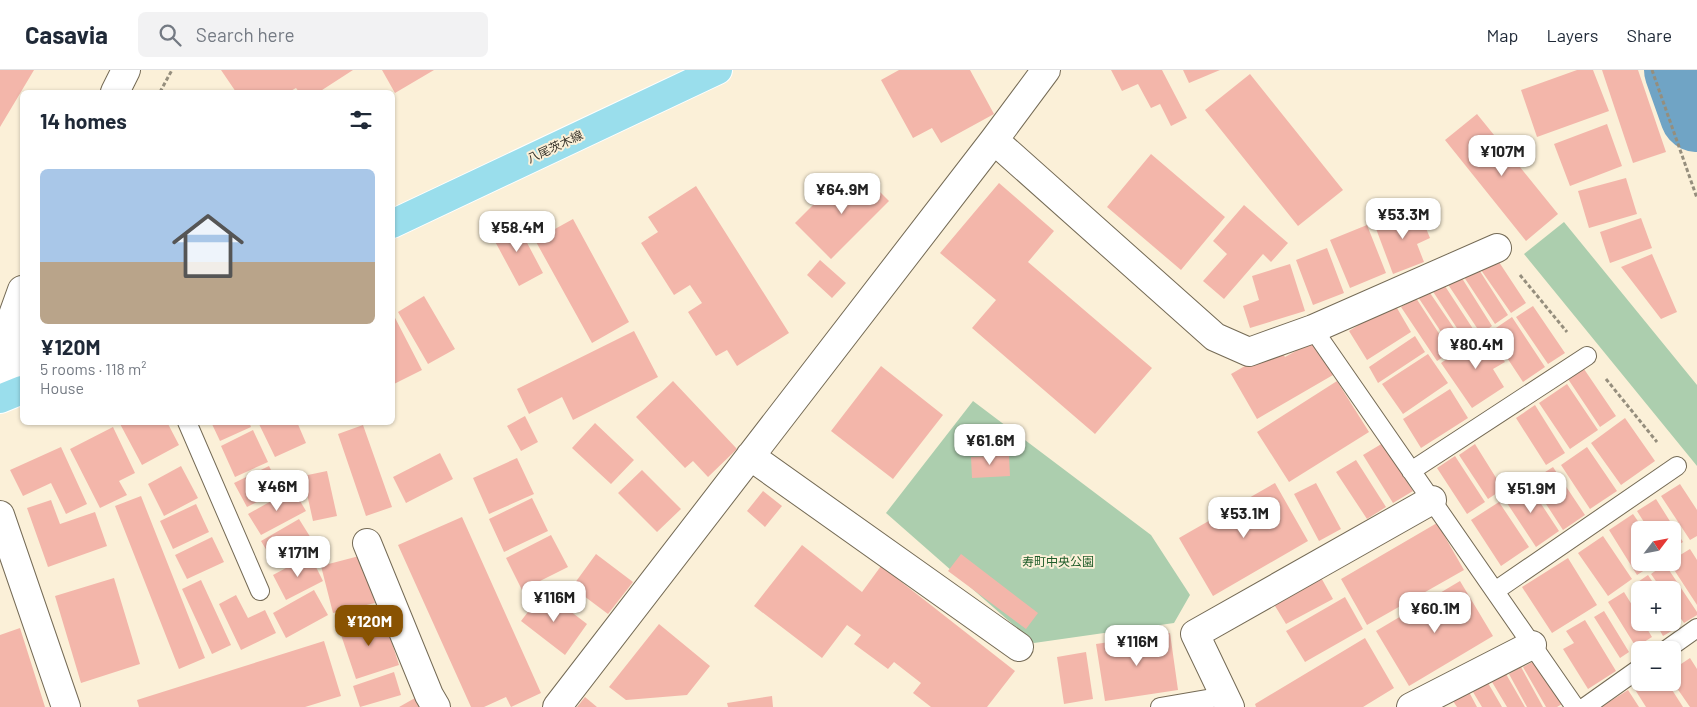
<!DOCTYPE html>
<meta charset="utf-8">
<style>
:root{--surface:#fff;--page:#f2f2f3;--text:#1f2937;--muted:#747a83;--line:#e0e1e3;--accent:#895302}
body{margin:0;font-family:Barlow,"Noto Sans JP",sans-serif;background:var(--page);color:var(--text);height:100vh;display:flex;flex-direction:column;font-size:19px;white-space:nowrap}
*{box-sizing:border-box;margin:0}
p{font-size:16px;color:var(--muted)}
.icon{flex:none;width:28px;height:28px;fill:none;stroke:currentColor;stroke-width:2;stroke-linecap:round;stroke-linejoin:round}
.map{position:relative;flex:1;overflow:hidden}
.side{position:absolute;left:20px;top:20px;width:375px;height:335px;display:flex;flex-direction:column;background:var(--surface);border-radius:8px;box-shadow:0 1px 4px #0004}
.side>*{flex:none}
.needle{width:32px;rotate:58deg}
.buttons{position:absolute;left:1631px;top:451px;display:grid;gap:10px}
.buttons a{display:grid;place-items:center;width:50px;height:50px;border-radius:8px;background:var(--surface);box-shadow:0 1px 4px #0004;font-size:25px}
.price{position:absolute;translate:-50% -42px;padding:0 11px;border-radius:10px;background:#fff;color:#222;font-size:16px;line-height:32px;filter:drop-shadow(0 1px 2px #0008)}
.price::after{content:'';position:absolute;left:50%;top:30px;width:15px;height:11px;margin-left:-8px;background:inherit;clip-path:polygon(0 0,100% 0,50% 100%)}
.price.current{background:var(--accent);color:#fff}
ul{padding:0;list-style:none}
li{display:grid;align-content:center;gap:10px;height:265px;padding:0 20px}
li span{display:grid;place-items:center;height:155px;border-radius:8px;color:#555}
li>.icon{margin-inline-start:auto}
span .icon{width:90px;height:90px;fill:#fffc;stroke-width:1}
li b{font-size:21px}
h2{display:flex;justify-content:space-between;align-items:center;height:60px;padding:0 20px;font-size:21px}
header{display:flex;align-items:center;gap:30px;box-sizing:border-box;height:70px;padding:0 25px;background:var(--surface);border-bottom:1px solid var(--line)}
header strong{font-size:24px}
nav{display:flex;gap:28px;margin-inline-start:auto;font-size:18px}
.search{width:350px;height:45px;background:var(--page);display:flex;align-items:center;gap:12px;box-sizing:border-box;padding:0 18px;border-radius:8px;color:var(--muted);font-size:19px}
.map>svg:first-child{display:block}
</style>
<header>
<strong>Casavia</strong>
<div class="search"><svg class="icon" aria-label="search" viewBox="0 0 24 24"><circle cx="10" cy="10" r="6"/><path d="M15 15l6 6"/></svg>Search here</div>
<nav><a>Map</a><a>Layers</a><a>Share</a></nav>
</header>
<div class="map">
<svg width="1697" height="637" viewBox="0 0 1697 637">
<rect width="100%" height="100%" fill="#fbf0d8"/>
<path fill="#acceae" d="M 1564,152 L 1697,315 L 1697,396 L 1524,184 Z
M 973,331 L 1151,465 L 1190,525 L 1174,553 L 1034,573 L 886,443 Z"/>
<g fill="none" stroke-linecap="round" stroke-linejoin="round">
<path stroke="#70a4c5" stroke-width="74" d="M 1681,0 L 1697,45"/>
</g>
<path fill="#f3b6aa" d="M 0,0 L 34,0 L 0,57 Z
M 221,0 L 353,0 L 319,22 L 299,22 L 296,18 L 289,22 L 236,22 Z
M 382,0 L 434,0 L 395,23 Z
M 899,0 L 970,0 L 994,44 L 941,73 L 932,58 L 913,68 L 881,10 Z
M 1111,0 L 1162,0 L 1187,48 L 1171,56 L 1160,34 L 1151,38 L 1138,14 L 1122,21 Z
M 1183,0 L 1220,0 L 1189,13 Z
M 1577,0 L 1593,0 L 1609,41 L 1537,67 L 1521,20 Z
M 1602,0 L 1638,0 L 1666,82 L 1633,93 Z
M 1250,4 L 1343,120 L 1298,156 L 1205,40 Z
M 1477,44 L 1558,144 L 1526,171 L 1445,70 Z
M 1607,54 L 1622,96 L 1570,116 L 1554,74 Z
M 1151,84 L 1225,147 L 1181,200 L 1107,137 Z
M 861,103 L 889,131 L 831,189 L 795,153 L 832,116 L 840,124 Z
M 1626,108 L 1637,144 L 1589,158 L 1578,121 Z
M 999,113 L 1054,161 L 1028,192 L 1152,298 L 1095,364 L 972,258 L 996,230 L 940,183 Z
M 696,116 L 789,263 L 737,296 L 727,280 L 716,286 L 688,242 L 702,233 L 690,215 L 674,225 L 641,173 L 658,162 L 648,147 Z
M 1244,135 L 1288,173 L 1271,192 L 1263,184 L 1224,229 L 1203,211 L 1227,184 L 1213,171 Z
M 1418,139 L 1430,168 L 1417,174 L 1424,192 L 1393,204 L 1375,156 Z
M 1641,148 L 1652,178 L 1610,193 L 1600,162 Z
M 573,149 L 629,252 L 592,273 L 535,170 Z
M 515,150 L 543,203 L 519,216 L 491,164 Z
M 1367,155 L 1386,203 L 1350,218 L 1330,170 Z
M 1327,178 L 1344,223 L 1313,235 L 1296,190 Z
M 1652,184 L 1677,242 L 1661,249 L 1621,197 Z
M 1497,189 L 1526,233 L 1511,243 L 1481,200 Z
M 820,190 L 846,213 L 832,228 L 807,205 Z
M 1290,194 L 1305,241 L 1250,258 L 1243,236 L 1259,230 L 1252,206 Z
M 1476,195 L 1508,245 L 1495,254 L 1462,204 Z
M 1460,205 L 1492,256 L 1481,264 L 1447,213 Z
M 1443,213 L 1477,265 L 1466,272 L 1432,220 Z
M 1428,220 L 1464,273 L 1453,280 L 1418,227 Z
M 424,226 L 455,279 L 428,294 L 398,242 Z
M 1416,228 L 1451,282 L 1437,291 L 1401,237 Z
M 1394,233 L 1411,262 L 1367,290 L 1349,261 Z
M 1533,236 L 1565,283 L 1548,294 L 1516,247 Z
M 392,242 L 422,300 L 392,315 Z
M 1512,247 L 1545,297 L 1523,312 L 1490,262 Z
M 634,261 L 658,307 L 573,350 L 562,327 L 529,344 L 517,319 Z
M 1485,263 L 1505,292 L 1493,299 L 1504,317 L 1472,338 L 1441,293 Z
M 1415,266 L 1425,282 L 1378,313 L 1369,297 Z
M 1314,271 L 1333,305 L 1257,349 L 1231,304 L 1278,277 L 1285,287 Z
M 1428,284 L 1448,313 L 1403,344 L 1382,314 Z
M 881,296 L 943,345 L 893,409 L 831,361 Z
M 1584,299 L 1616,346 L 1600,357 L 1568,309 Z
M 673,311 L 737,379 L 708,407 L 693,391 L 685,398 L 636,347 Z
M 1337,311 L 1369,362 L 1289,412 L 1257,362 Z
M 1567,314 L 1598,360 L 1570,379 L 1539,333 Z
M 1450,319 L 1468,348 L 1421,378 L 1403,349 Z
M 1535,335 L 1565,383 L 1546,395 L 1516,348 Z
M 525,346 L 538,372 L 521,381 L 507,356 Z
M 1625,348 L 1655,391 L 1621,415 L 1591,373 Z
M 119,352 L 167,352 L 179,375 L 142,395 Z
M 211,352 L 249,352 L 251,357 L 220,371 Z
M 258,352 L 297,352 L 306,373 L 275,387 Z
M 595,353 L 634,390 L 611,414 L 572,378 Z
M 363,355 L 392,437 L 366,446 L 338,364 Z
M 113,357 L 135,403 L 119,411 L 127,425 L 100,438 L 70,379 Z
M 253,360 L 268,392 L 235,407 L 221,376 Z
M 1383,373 L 1413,421 L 1393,433 L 1363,385 Z
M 1475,374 L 1503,419 L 1488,429 L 1459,385 Z
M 61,377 L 87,434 L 66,444 L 51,413 L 23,426 L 10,400 Z
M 1587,377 L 1617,421 L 1590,439 L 1561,395 Z
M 440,383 L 453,409 L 406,433 L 393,407 Z
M 1009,385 L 1010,406 L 972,408 L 971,387 Z
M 1455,386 L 1485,432 L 1467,444 L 1437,398 Z
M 517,388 L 534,424 L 489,444 L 473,408 Z
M 1356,390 L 1386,437 L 1367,449 L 1336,402 Z
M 181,396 L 198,428 L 164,446 L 148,414 Z
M 269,396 L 281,420 L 247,437 L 234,413 Z
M 1553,397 L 1585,445 L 1563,460 L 1531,411 Z
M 642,400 L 681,439 L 657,462 L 618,423 Z
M 327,401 L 337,446 L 313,451 L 303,406 Z
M 1526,411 L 1559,461 L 1536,477 L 1503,427 Z
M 1275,413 L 1308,471 L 1213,526 L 1179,468 Z
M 1316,413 L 1341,459 L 1319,471 L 1294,424 Z
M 1680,414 L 1697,440 L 1697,466 L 1690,470 L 1661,426 Z
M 293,419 L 306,441 L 261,465 L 248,444 Z
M 763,421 L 782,436 L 765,457 L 747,441 Z
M 141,426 L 205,588 L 179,599 L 115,436 Z
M 532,428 L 548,461 L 504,482 L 489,449 Z
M 1656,429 L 1683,472 L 1672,479 L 1672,460 L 1649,460 L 1637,441 Z
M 51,430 L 60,454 L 95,442 L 107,476 L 48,497 L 27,438 Z
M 1499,432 L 1529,477 L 1501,496 L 1471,450 Z
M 196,434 L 209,462 L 173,479 L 160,451 Z
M 1633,444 L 1644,460 L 1640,460 L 1640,492 L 1657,492 L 1637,505 L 1609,460 Z
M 462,447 L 541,623 L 511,637 L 506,627 L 484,637 L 471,637 L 398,475 Z
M 299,449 L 314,473 L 276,496 L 261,471 Z
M 1437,453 L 1464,500 L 1367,555 L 1341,509 Z
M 551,465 L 568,497 L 522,520 L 506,488 Z
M 1603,466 L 1632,509 L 1608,526 L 1578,483 Z
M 212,467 L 224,492 L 187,509 L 175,485 Z
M 802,475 L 862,522 L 881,496 L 1015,601 L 987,637 L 931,637 L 913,623 L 921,613 L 894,592 L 888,599 L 854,574 L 861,565 L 847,555 L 822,588 L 754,536 Z
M 1690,479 L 1697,490 L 1697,535 L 1669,492 L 1672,492 L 1672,490 Z
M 596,484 L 633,512 L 608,544 L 572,517 Z
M 961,484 L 1038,543 L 1026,559 L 948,501 Z
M 310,485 L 323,511 L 286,530 L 273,505 Z
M 363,485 L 375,533 L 333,543 L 321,496 Z
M 1568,488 L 1597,535 L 1552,563 L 1522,517 Z
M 1665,494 L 1697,542 L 1697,545 L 1684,553 L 1672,536 L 1672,520 L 1662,520 L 1651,504 Z
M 1319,504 L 1333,529 L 1286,554 L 1272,531 Z
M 1648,505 L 1658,520 L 1640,520 L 1640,529 L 1632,516 Z
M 114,508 L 140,594 L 81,613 L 55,526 Z
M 201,510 L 231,575 L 212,584 L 182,519 Z
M 1460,511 L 1493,566 L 1409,616 L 1376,561 Z
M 314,520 L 328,545 L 286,568 L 273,543 Z
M 544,521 L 587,554 L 565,585 L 521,551 Z
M 1624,522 L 1640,548 L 1640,552 L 1643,552 L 1652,567 L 1636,577 L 1608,532 Z
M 236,525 L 248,548 L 265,540 L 276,563 L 241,580 L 219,534 Z
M 1345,527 L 1363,559 L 1305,592 L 1286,561 Z
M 1604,541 L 1629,582 L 1620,588 L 1594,547 Z
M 1672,544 L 1680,556 L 1663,566 L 1655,552 L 1672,552 Z
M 383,545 L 399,595 L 356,609 L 339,559 Z
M 1585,550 L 1616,601 L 1588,619 L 1563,579 L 1574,573 L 1566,561 Z
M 659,554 L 710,596 L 687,625 L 626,630 L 609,617 Z
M 20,558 L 45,637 L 0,637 L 0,565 Z
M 1170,563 L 1178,620 L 1105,631 L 1096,574 Z
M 1365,568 L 1394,618 L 1363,637 L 1256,637 L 1255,634 Z
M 324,571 L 341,626 L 305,637 L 139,637 L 137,630 Z
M 1086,582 L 1093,629 L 1064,634 L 1057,587 Z
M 1690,588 L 1697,599 L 1697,637 L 1690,637 L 1672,611 L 1672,600 Z
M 1536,590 L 1562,634 L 1557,637 L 1546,637 L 1523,597 Z
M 1521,597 L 1543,637 L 1527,637 L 1509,604 Z
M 394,602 L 401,625 L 360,637 L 353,616 Z
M 1506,604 L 1525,637 L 1507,637 L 1492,612 Z
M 1643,612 L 1667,612 L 1683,637 L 1646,637 L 1634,618 Z
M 1488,613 L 1502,637 L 1482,637 L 1473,622 Z
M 1628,620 L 1639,637 L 1601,637 Z
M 1469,622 L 1477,637 L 1457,637 L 1453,631 Z
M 772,626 L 773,637 L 728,637 L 727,633 Z
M 585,627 L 597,637 L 577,637 Z
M 415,628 L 420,637 L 399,637 Z"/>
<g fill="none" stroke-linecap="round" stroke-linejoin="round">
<g stroke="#746a55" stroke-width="20">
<path id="lane" d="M 1313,259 L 1575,637
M 187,352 L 260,521
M 1411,401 L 1587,286
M 1495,521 L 1677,396
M 1666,580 L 1697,558
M 1160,637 L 1224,626
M 1585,637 L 1640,598"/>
</g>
<g stroke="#746a55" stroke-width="30">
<path id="street" d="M 994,70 L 1215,267 L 1249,282 L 1313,259 L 1497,178
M 750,386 L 1019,577
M 0,445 L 66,637
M 367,473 L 429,625 L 436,637
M 557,637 L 994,70 L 1046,0
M 1230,637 L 1195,564 L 1432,430
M 1411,637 L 1532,575"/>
</g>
<g stroke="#746a55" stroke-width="30">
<path id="secondary" d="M 115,22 L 126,0
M 13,323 L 7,282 L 13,245 L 22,220"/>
</g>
<g stroke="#fff" stroke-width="30">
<path id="primary" d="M 392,154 L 718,0
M 0,329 L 22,320"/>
</g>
<path stroke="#958e7d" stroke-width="3" stroke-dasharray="4 2.5" stroke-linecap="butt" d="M 1652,0 L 1697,128
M 160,22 L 172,0
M 1520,205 L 1567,262
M 1606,309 L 1657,372"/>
<use href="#lane" stroke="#fff" stroke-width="18"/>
<use href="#street" stroke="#fff" stroke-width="28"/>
<use href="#secondary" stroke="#fff" stroke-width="28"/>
<use href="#primary" stroke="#9adeec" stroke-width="28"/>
</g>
<g text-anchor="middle" stroke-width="4" stroke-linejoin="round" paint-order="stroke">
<g font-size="12" fill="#39352c" stroke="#fbf0d8">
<text transform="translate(555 77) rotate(-25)" y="4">八尾茨木線</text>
</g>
<g font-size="12" fill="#205d2a" stroke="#fbf0d8">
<text x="1058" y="496">寿町中央公園</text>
</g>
</g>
</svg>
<div class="buttons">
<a><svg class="needle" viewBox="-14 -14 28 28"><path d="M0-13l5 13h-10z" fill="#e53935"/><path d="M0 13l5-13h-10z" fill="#747a83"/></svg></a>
<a>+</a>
<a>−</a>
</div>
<b class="price" style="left:1502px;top:107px">¥107M</b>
<b class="price" style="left:842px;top:145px">¥64.9M</b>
<b class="price" style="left:1403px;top:170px">¥53.3M</b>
<b class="price" style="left:517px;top:183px">¥58.4M</b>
<b class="price" style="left:1476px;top:300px">¥80.4M</b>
<b class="price" style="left:990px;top:396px">¥61.6M</b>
<b class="price" style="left:277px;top:442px">¥46M</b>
<b class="price" style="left:1531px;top:444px">¥51.9M</b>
<b class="price" style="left:1244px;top:469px">¥53.1M</b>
<b class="price" style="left:298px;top:508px">¥171M</b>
<b class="price" style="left:554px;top:553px">¥116M</b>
<b class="price" style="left:1435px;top:564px">¥60.1M</b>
<b class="price current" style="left:369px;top:577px">¥120M</b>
<b class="price" style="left:1137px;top:597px">¥116M</b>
<section class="side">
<h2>14 homes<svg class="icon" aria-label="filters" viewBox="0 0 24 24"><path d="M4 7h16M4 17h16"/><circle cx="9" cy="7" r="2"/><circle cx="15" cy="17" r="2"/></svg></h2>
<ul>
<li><span style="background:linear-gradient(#a9c7e8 60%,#b9a48a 0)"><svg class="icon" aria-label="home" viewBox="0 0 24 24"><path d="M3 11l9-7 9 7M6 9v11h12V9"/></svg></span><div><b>¥120M</b><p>5 rooms · 118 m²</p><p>House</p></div></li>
</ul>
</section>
</div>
